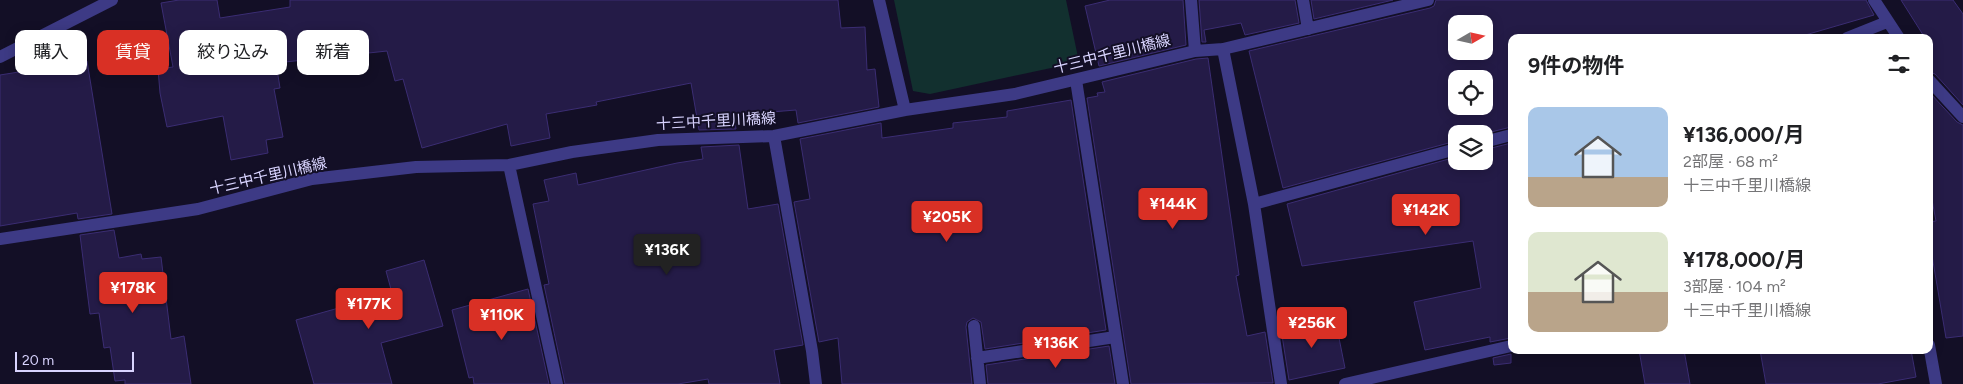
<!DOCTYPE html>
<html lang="ja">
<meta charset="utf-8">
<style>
:root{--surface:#fff;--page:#f6f6f6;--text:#202124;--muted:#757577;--accent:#d93025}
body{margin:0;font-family:Figtree,"Noto Sans JP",sans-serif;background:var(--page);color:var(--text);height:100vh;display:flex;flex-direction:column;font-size:19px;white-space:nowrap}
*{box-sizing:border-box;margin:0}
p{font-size:16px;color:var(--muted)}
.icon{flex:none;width:28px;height:28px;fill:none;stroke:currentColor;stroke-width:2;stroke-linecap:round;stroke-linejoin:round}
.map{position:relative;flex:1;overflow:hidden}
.sheet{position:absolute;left:1508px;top:34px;width:425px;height:320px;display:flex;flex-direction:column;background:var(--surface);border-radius:10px;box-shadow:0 2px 12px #0003}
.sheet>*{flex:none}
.hud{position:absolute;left:15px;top:30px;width:475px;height:45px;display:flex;gap:10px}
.needle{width:32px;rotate:81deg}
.tools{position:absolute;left:1448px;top:15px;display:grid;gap:10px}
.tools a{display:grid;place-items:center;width:45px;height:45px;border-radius:10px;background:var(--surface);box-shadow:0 2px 12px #0003;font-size:25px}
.scale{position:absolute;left:15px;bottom:12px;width:119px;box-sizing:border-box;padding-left:5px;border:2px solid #d9d4ff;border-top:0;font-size:14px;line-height:18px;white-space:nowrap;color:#d9d4ff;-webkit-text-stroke:4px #130f26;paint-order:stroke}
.price{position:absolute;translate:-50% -42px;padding:0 11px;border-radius:5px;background:var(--accent);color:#fff;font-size:16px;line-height:32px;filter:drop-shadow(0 1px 2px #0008)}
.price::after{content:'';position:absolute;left:50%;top:30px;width:15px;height:11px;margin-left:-8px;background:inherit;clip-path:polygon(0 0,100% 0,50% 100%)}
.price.selected{background:#222;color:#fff}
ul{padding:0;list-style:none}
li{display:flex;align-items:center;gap:15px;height:125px;padding:0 20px}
li span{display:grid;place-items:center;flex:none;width:140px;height:100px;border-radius:10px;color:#555}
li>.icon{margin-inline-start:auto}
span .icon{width:60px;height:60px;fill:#fffc;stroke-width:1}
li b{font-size:21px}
h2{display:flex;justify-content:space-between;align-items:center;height:60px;padding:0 20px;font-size:21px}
.pill{padding:0 18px;border-radius:10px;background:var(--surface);box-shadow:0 2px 12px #0003;font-size:18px;line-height:45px}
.pill.selected{background:var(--accent);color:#fff}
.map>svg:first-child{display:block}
</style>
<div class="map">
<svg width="1963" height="384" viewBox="0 0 1963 384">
<rect width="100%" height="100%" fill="#130f26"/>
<path fill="#12302f" d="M 894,0 L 1066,0 L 1079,62 L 930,94 L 913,91 Z"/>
<path fill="#241b47" stroke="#3b2d73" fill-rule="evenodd" d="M 179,0 L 217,0 L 220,18 L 290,7 L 290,0 L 838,0 L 841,28 L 865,27 L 867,70 L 875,69 L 879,107 L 798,123 L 796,110 L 734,115 L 736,129 L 699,130 L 691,83 L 596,102 L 597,105 L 546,114 L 550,138 L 511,146 L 507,124 L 422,148 L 403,79 L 395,81 L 387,51 L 276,63 L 280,88 L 274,89 L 283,137 L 266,140 L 268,153 L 231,160 L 223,116 L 167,127 L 160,93 L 158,69 L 173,67 L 161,3 Z
M 1110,0 L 1183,0 L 1186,45 L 1099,66 L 1085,6 Z
M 1199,0 L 1295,0 L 1299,23 L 1245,35 L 1241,23 L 1204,30 L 1206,42 L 1202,42 Z
M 1311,0 L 1393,0 L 1314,19 Z
M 1436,0 L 1866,0 L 1874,15 L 1795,38 L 1511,38 L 1511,127 L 1483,134 L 1456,134 L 1456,141 L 1283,188 L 1249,51 L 1430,8 L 1434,6 ZM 1456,24 L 1484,24 L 1484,51 L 1456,51 ZM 1456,79 L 1484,79 L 1484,106 L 1456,106 Z
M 1901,0 L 1953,0 L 1963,14 L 1963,105 L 1935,74 L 1929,72 L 1929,38 L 1925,38 Z
M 1208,58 L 1239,275 L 1236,276 L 1247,336 L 1265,332 L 1273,383 L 1131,384 L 1087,98 L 1098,96 L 1097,93 L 1105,92 L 1102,82 L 1196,59 Z
M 87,61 L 112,214 L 78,219 L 77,213 L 0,226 L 0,75 Z
M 1929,92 L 1957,122 L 1963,125 L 1963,336 L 1946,338 L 1929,238 L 1929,222 L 1936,221 L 1929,184 Z
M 1071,100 L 1106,330 L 985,349 L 981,322 L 973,318 L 967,322 L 966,327 L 972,384 L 842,384 L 838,338 L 819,342 L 794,202 L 810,199 L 800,139 L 881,123 L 882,138 L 953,128 L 953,123 L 1007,117 L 1007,111 Z
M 1511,143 L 1511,338 L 1490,342 L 1490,337 L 1425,350 L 1414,302 L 1481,288 L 1473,241 L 1302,266 L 1287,204 L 1456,157 L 1456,161 L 1484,161 L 1484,150 Z
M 739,145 L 748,209 L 778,204 L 803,345 L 774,350 L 780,384 L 709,384 L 708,379 L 678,384 L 565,384 L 544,285 L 549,284 L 533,204 L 549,201 L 544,180 L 576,173 L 578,185 L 677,163 L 703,159 L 701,147 Z
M 114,230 L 119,258 L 141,254 L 142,259 L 161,257 L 171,339 L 184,336 L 191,384 L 125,384 L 125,380 L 115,381 L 110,347 L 104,348 L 99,313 L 90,314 L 80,235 Z
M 424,260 L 443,326 L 381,343 L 392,384 L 314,384 L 296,320 L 392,293 L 386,271 Z
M 528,289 L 549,384 L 474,384 L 473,377 L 469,378 L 452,310 Z
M 1335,318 L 1345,368 L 1289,380 L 1281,329 Z
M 1109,346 L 1115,384 L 988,384 L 986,365 Z
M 1639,350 L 1684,350 L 1690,384 L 1645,384 Z
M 1760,350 L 1911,350 L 1916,377 L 1878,384 L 1766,384 Z
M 1511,354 L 1511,363 L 1494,365 L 1493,358 Z"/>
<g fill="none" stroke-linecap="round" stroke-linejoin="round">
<path stroke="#3d3a85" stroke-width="12" d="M 974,326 L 980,384
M 977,358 L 1115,337"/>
<path stroke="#3d3a85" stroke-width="12" d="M 879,0 L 905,110
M 1191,0 L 1195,51
M 1303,0 L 1308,29
M 1874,0 L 1899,38
M 1847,38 L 1887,22
M 1223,49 L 1254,204 L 1281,384
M 0,57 L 112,0
M 1076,80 L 1123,384
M 1929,80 L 1963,117
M 774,136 L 812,351 L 816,384
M 1484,142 L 1511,135
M 509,165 L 557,384
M 1254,204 L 1456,149
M 0,239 L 198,209 L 312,179 L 416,167 L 509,165 L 572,152 L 658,140 L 774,136 L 905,110 L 1015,94 L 1195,51 L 1223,49 L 1428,0
M 1929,345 L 1936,384
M 1345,384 L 1511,346"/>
</g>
<g text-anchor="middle" stroke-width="4" stroke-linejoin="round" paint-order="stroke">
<g font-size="15" fill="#d9d4ff" stroke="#130f26">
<text transform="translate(1112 54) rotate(-14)" y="5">十三中千里川橋線</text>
<text transform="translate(716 121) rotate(-3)" y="5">十三中千里川橋線</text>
<text transform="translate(268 176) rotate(-13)" y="5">十三中千里川橋線</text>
</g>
</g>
</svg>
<div class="tools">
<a><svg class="needle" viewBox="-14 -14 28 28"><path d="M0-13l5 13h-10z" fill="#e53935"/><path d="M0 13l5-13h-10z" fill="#757577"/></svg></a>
<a><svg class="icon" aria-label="locate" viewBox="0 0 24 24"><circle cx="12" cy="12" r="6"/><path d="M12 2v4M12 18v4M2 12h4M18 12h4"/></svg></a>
<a><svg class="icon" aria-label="layers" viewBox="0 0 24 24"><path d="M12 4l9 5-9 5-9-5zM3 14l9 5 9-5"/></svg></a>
</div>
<div class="scale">20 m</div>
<b class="price" style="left:1173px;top:230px">¥144K</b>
<b class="price" style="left:1426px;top:236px">¥142K</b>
<b class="price" style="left:947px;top:243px">¥205K</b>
<b class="price selected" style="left:667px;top:276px">¥136K</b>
<b class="price" style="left:133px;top:314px">¥178K</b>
<b class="price" style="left:369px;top:330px">¥177K</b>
<b class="price" style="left:502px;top:341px">¥110K</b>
<b class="price" style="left:1312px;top:349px">¥256K</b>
<b class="price" style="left:1056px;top:369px">¥136K</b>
<div class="hud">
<a class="pill">購入</a>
<a class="pill selected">賃貸</a>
<a class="pill">絞り込み</a>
<a class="pill">新着</a>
</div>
<section class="sheet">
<h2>9件の物件<svg class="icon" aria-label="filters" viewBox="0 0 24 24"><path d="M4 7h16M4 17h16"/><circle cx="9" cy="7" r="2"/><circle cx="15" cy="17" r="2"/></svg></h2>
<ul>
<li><span style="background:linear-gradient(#a9c7e8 70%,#b9a48a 0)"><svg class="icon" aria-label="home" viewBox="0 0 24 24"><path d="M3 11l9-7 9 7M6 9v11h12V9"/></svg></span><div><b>¥136,000/月</b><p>2部屋 · 68 m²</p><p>十三中千里川橋線</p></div></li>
<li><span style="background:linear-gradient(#dfe7d0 60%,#b9a48a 0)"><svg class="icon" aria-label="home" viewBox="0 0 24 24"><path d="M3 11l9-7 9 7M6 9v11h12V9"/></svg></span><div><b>¥178,000/月</b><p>3部屋 · 104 m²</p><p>十三中千里川橋線</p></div></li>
</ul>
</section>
</div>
